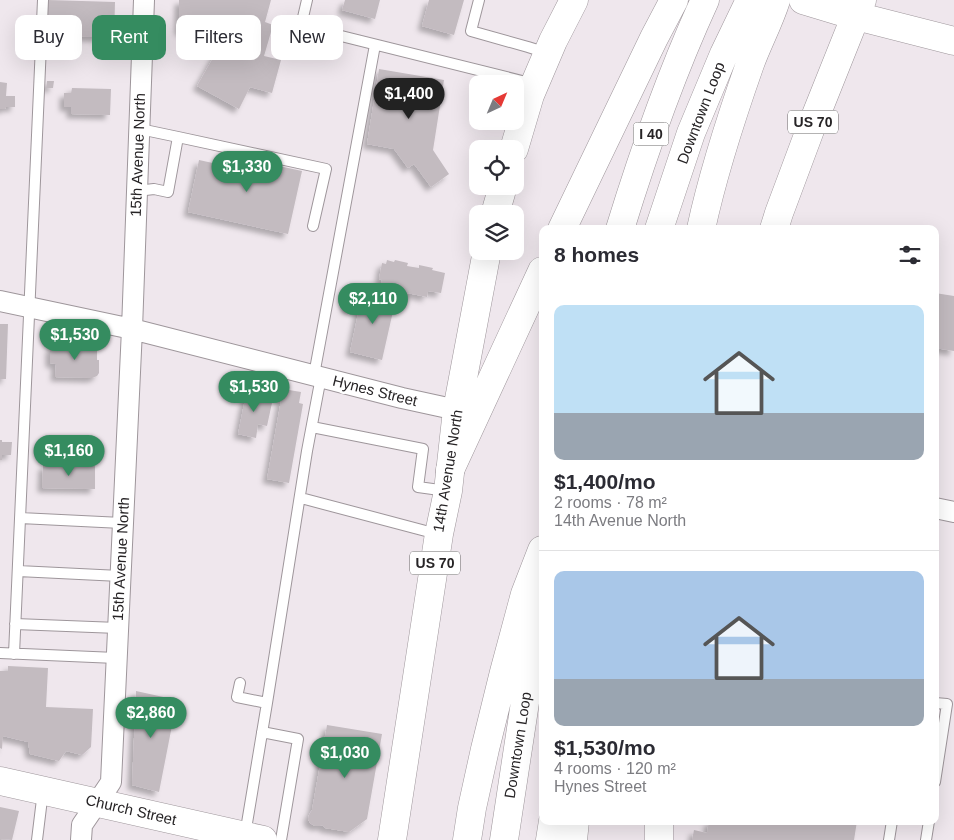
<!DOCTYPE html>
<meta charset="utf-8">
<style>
:root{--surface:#fff;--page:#f2f2f3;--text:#2b2b33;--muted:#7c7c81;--line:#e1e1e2;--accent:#358c60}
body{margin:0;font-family:Arial,sans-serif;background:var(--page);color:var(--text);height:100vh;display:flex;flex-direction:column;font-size:19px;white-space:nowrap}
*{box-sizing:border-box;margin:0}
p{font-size:16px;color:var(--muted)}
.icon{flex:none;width:28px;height:28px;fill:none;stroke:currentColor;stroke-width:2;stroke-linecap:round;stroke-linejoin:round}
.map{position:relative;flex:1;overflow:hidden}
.drawer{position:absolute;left:539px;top:225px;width:400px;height:600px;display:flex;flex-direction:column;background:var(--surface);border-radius:10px;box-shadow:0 5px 20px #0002}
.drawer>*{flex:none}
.hud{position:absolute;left:15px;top:15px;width:449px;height:45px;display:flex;gap:10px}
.needle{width:32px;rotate:44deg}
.buttons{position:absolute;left:469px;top:75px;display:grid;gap:10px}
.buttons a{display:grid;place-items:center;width:55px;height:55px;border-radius:10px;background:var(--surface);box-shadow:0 5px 20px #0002;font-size:25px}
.price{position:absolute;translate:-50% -42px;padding:0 11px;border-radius:18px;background:var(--accent);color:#fff;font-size:16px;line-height:32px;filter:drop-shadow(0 1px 2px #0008)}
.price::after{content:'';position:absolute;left:50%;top:30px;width:15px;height:11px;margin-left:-8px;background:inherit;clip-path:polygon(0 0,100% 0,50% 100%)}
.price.on{background:#222;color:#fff}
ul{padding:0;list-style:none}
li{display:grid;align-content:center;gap:10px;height:265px;padding:0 15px}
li+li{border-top:1px solid var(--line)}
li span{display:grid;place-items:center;height:155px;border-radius:10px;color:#555}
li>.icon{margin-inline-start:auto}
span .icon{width:90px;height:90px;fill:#fffc;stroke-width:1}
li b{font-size:21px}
h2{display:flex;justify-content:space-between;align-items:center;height:60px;padding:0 15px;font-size:21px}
.chip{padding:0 18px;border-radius:10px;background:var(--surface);box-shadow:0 5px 20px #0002;font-size:18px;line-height:45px}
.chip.on{background:var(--accent);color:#fff}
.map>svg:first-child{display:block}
</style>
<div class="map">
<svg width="954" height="840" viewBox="0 0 954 840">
<defs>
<filter id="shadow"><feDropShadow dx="-4.5" dy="4.5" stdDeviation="2.5" flood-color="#0004"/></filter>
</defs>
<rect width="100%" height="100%" fill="#efe7ed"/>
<path fill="#c3bbc0" filter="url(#shadow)" d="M 48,0 L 115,2 L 114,38 L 47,35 Z
M 179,0 L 271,0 L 265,22 L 273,25 L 264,56 L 281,60 L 272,93 L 250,87 L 239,109 L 197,86 L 217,51 L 179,30 Z
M 345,0 L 380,0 L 375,19 L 342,10 Z
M 429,0 L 464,0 L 454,35 L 422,26 Z
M 379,69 L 444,80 L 433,150 L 449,174 L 431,187 L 414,164 L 408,168 L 394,149 L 367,144 Z
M 47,81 L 54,81 L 53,88 L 46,88 Z
M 0,82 L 7,83 L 6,96 L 15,96 L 15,107 L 6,107 L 5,109 L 0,109 Z
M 72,88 L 111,89 L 110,115 L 71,114 L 71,107 L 64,107 L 64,93 L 71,93 Z
M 233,156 L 302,171 L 288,234 L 188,212 L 199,160 L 231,167 Z
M 387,260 L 394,262 L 395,260 L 408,263 L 407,266 L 419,268 L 419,265 L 433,268 L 432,270 L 445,273 L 441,293 L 428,291 L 427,297 L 402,292 L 402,289 L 381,283 L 382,280 L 379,279 L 382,263 L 386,264 Z
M 363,290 L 396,298 L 382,360 L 350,352 Z
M 935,293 L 954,296 L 954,351 L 935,348 Z
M 347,301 L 354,302 L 352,310 L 345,309 Z
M 0,324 L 8,324 L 6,379 L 0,379 Z
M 68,344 L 85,344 L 84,346 L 97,347 L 97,360 L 99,360 L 99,373 L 97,376 L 92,378 L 55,377 L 56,364 L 50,363 L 50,347 L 54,348 L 54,345 L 68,346 Z
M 247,389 L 265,393 L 263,401 L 272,403 L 267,426 L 258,424 L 256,438 L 238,434 Z
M 283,389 L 301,392 L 299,403 L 303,404 L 289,483 L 267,479 Z
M 0,440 L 2,440 L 2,442 L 12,442 L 11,455 L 2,455 L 2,460 L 0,460 Z
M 43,465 L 95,466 L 95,489 L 42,488 Z
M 8,666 L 48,668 L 46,707 L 93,709 L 91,747 L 82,755 L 66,751 L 59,761 L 30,754 L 28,742 L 3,736 L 2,749 L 0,748 L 0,671 L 8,671 Z
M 136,691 L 177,700 L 159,792 L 132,785 Z
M 327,725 L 382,734 L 367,819 L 349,832 L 325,828 L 322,825 L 320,826 L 315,826 L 310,823 L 308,819 L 309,815 L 312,810 Z
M 0,807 L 19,811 L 12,840 L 0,839 Z
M 709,821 L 857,821 L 854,840 L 692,840 L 694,830 L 707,833 Z"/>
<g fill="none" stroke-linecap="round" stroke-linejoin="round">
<g stroke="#9e969b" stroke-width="12">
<path id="service" d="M 307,0 L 301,26 L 534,84
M 479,0 L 471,31 L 528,47 L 547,53
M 178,137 L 326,169 L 313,226
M 137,191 L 154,189 L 168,192 L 178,137 L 140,129
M 314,375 L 375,45
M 312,427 L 423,449 L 418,487 L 447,491
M 301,498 L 437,534
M 20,518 L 122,523
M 18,571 L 120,576
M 15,624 L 118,628
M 0,653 L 116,658
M 14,654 L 43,0
M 240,683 L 237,697 L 267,703
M 935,703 L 947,704 L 935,782
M 262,732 L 298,739 L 281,840
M 245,835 L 267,703 L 307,451 L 321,377
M 37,840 L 43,791
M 889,840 L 892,821
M 926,840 L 929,821"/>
</g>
<g stroke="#9e969b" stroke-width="22">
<path id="minor" d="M 0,301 L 132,329 L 402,398 L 457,410
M 935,508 L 954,512
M 81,840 L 82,825 L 97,803 L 111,782 L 132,329 L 144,0"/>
</g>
<g stroke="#9e969b" stroke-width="29">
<path id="secondary" d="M 856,16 L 954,41
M 0,781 L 263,840"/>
</g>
<g stroke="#9e969b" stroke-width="29">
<path id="primary" d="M 803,0 L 856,16
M 514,149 L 530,95 L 553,41 L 574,0
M 495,214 L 503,186
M 774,229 L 779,213 L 810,130 L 862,0
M 392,840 L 439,534 L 448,491 L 457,410 L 487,251"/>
</g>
<g stroke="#9e969b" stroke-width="29">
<path id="motorway" d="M 562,229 L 654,38 L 674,0
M 620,229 C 644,151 671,74 705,0
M 659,229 L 691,133 L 724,54 L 750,0
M 701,229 C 713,173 731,118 750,64 C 758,42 769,22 776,0
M 450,470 L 542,271
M 659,821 L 659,840
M 467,840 L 472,808 L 485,749 L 504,672 L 525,594 L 542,550
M 504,840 L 542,591
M 550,840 L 553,821
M 573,840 L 575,821"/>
</g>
<use href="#service" stroke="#fff" stroke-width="10"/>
<use href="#minor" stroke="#fff" stroke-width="20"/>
<use href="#secondary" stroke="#fff" stroke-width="28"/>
<use href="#primary" stroke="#fff" stroke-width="28"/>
<use href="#motorway" stroke="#fff" stroke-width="28"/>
</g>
<g text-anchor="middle" stroke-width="5" stroke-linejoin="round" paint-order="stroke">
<g fill="#fff" stroke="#686667" stroke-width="1">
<rect x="788" y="110.5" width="50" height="23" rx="4"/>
<rect x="633.5" y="122.5" width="35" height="23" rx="4"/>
<rect x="410" y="551.5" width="50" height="23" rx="4"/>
</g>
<g font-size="14" font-weight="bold" fill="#272426">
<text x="813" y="127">US 70</text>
<text x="651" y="139">I 40</text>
<text x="435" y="568">US 70</text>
</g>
<g font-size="15" fill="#272426" stroke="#fff">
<text transform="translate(701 113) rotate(-69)" y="5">Downtown Loop</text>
<text transform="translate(138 155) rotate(-88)" y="5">15th Avenue North</text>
<text transform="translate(375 391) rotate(14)" y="5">Hynes Street</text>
<text transform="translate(448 471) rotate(-81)" y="5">14th Avenue North</text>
<text transform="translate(121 559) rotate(-87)" y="5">15th Avenue North</text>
<text transform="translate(518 745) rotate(-81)" y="5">Downtown Loop</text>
<text transform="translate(131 810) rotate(13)" y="5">Church Street</text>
</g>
</g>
</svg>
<div class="buttons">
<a><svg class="needle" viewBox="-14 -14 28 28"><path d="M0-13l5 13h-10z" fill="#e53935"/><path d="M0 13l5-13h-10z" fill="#7c7c81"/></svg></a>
<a><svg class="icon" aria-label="locate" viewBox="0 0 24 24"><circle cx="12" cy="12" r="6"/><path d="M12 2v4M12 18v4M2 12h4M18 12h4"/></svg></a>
<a><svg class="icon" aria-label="layers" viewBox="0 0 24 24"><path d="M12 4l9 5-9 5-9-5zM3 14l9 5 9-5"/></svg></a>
</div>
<b class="price on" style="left:409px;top:120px">$1,400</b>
<b class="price" style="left:247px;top:193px">$1,330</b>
<b class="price" style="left:373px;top:325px">$2,110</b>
<b class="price" style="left:75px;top:361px">$1,530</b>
<b class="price" style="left:254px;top:413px">$1,530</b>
<b class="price" style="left:69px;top:477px">$1,160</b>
<b class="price" style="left:151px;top:739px">$2,860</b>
<b class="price" style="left:345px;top:779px">$1,030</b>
<div class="hud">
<a class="chip">Buy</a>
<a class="chip on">Rent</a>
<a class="chip">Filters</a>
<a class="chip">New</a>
</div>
<section class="drawer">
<h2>8 homes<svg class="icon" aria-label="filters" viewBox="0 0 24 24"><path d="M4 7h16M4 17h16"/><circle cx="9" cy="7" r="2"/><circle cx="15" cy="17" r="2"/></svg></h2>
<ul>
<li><span style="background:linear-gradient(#bfe0f5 70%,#9aa5b1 0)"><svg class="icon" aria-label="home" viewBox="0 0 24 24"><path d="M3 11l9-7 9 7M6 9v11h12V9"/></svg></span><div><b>$1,400/mo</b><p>2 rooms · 78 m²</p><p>14th Avenue North</p></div></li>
<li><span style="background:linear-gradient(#a9c7e8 70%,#9aa5b1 0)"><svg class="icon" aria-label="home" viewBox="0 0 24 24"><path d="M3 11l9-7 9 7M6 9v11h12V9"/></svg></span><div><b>$1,530/mo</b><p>4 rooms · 120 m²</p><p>Hynes Street</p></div></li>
</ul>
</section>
</div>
